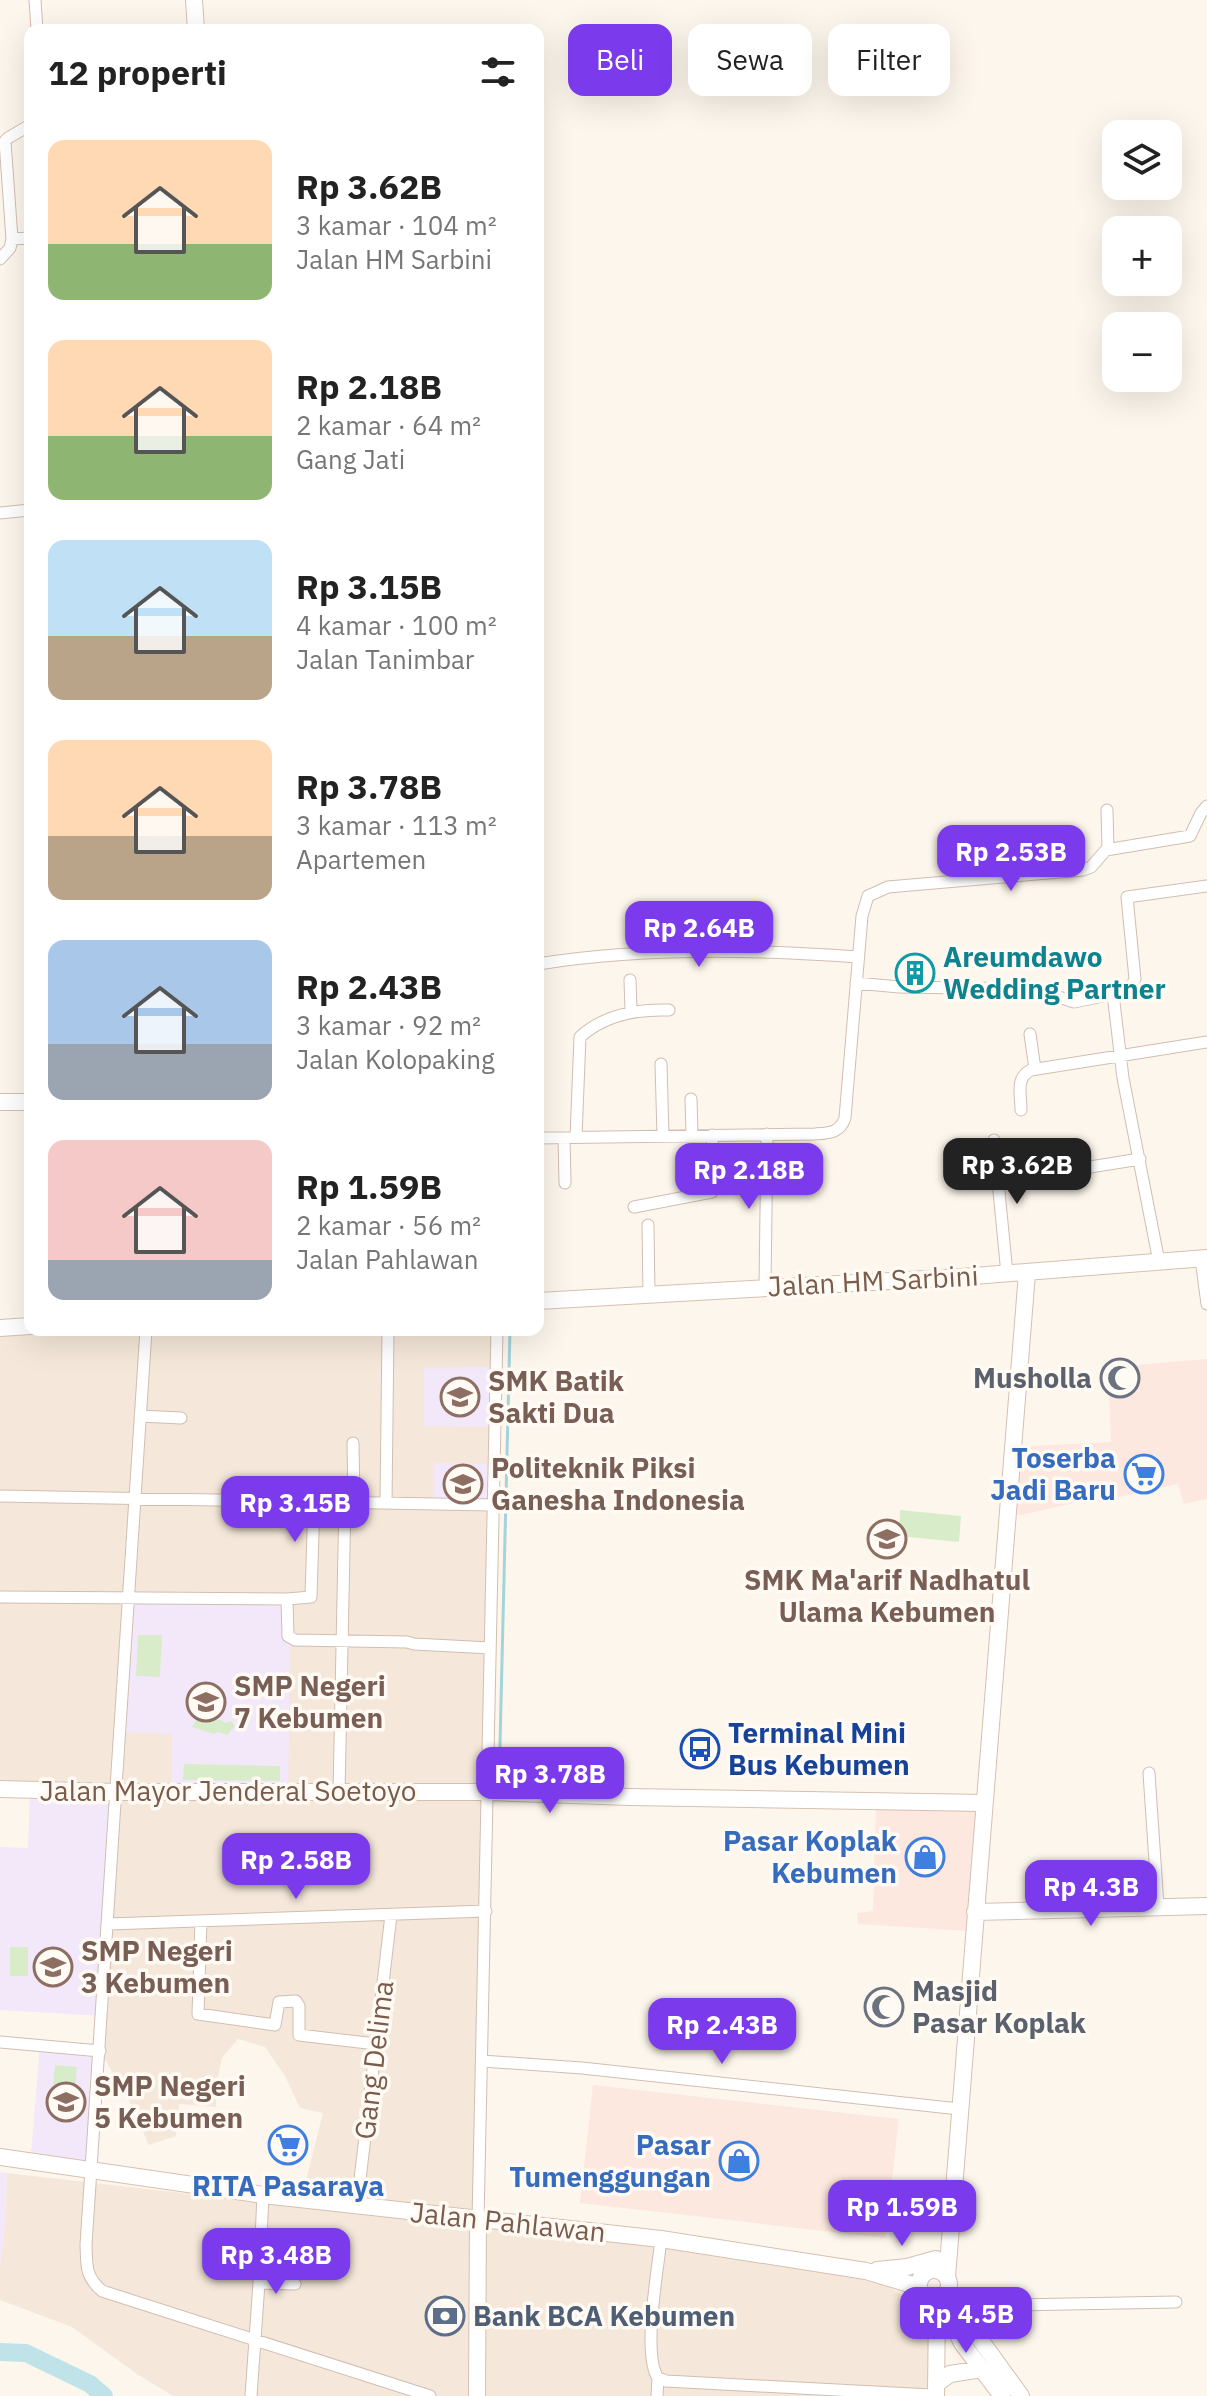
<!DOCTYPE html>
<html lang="id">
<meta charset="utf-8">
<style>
:root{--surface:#fff;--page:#f6f6f6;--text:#222;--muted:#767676;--accent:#7c3aed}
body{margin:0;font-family:"IBM Plex Sans",sans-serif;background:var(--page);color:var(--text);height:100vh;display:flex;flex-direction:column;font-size:30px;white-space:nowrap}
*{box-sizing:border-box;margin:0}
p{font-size:26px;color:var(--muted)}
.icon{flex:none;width:44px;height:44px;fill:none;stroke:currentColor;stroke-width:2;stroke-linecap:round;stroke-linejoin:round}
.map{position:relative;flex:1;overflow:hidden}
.drawer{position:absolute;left:24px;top:24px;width:520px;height:1312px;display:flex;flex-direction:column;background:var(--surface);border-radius:16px;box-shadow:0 8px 32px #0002}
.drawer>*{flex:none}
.top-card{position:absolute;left:568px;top:24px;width:518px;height:72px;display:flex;gap:16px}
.controls{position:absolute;left:1102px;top:120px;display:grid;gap:16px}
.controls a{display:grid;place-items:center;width:80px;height:80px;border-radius:16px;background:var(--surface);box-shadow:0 8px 32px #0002;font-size:40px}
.price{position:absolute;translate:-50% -68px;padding:0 18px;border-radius:16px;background:var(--accent);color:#fff;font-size:26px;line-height:52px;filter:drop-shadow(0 2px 4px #0008)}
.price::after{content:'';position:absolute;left:50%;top:48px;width:24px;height:18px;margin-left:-12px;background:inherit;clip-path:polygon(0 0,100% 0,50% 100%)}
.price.on{background:#222;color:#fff}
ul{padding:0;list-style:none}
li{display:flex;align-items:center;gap:24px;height:200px;padding:0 24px}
li span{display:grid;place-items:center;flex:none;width:224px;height:160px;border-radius:16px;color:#555}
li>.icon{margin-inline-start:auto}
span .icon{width:96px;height:96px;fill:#fffc;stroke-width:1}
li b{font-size:34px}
h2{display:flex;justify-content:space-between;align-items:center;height:96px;padding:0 24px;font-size:34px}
.tag{padding:0 28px;border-radius:16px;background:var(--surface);box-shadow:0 8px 32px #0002;font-size:28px;line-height:72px}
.tag.on{background:var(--accent);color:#fff}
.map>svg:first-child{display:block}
</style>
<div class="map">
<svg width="1207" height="2396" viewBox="0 0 1207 2396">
<rect width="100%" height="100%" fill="#fdf6ec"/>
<path fill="#f5e8da" d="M 0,1330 L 497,1330 L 478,2220 L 303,2193 L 323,2113 L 300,2108 L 285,2076 L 265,2047 L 238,2039 L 222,2058 L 216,2086 L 216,2107 L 179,2104 L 176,2136 L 149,2145 L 130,2103 L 100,2051 L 116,1792 L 0,1787 Z
M 7,2173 L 866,2271 L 929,2313 L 928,2396 L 173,2396 L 137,2374 L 72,2327 L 0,2300 L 0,2268 L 4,2235 Z"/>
<path fill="#fde8e0" d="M 1207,1359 L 1207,1499 L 1184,1504 L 1178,1484 L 1088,1504 L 1075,1503 L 1021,1515 L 1002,1514 L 1013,1447 L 1111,1442 L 1108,1367 Z
M 876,1801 L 979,1802 L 969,1931 L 858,1924 L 857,1913 L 873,1911 Z
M 593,2085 L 899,2119 L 885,2238 L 580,2203 Z"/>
<path fill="#f3e8fa" d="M 496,1366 L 495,1427 L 424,1426 L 424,1368 Z
M 434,1463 L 494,1464 L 493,1505 L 433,1504 Z
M 129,1596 L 291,1601 L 288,1792 L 172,1791 L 172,1734 L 120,1732 Z
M 30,1790 L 116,1792 L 102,2016 L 0,2010 L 0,1847 L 28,1848 Z
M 40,2046 L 100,2051 L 91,2162 L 31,2154 Z
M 0,2172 L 7,2173 L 4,2235 L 0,2268 Z"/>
<path fill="#d8ecc9" d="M 900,1510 L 961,1516 L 959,1542 L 899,1536 Z
M 138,1635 L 162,1635 L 160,1677 L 136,1676 Z
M 202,1719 L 221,1720 L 226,1723 L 231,1721 L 235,1726 L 227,1735 L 218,1732 L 214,1734 L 192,1727 L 196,1720 Z
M 184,1764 L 280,1766 L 280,1781 L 183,1780 Z
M 10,1947 L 28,1947 L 28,1976 L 10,1976 Z
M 55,2065 L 77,2067 L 73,2111 L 51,2108 Z"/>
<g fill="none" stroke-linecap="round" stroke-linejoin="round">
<path stroke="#a5d3da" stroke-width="3" d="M 499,1786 L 510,1330"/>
<path stroke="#bfe3e8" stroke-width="18" d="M 0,2352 L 26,2353 L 90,2384 L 104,2396"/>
<g stroke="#d1beb0" stroke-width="13">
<path id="street" d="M 35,0 L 37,30
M 12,239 L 5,141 L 8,138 L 30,125
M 0,259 L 10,248 L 12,239 L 30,238
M 0,513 L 30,510
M 1107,810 L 1108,849
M 538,964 C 643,947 753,949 858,957
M 630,980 L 631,1011
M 856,983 L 899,987 L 1034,989 L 1074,1002 L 1113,994 L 1123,1078 L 1159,1262
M 1113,994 L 1131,987 L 1135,979 L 1127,897 L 1207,886
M 1030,1034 L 1035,1069
M 661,1064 L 663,1135
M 691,1099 L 692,1135
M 1021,1110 C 1021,1094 1015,1078 1031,1070 L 1207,1042
M 576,1137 L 580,1037 C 605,1014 637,1009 669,1010
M 538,1138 L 815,1134 C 829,1133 840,1133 845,1118 L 862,916 L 868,896 L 888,887 L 1083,870 L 1091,867 L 1106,850 L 1190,836 L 1201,813 L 1207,806
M 564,1138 L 565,1183
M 994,1140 L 1007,1274
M 997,1182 L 1140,1159
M 634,1207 L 712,1192 L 714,1186 L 712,1135
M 648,1225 L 649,1293
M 1201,1259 L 1207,1304
M 765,1287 L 767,1134
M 146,1330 L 86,2245 C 87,2267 85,2276 102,2291 L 430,2396
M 140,1416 L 181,1418
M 353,1443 L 354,1502
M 0,1496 L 493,1505
M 386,1503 L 388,1330
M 0,1597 L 287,1599 L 288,1636 L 295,1640 L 407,1642 L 414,1644 L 490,1648
M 287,1599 L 311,1597 L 314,1500
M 1149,1773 L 1158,1906
M 339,1792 L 345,1501
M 201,1921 L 198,2014 L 275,2025 L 279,2002 L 296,2001 L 299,2006 L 299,2035 L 376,2044
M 108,1924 L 486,1911
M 0,2042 L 100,2051
M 482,2061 L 582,2068 L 959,2109
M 357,2205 L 391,1915
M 478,2220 L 497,1330
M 661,2239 C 658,2269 642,2355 658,2378 L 666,2381 L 931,2395
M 259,2283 L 295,2284
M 959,2306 L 1176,2302
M 251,2396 L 259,2283 L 263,2195
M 657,2396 L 658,2378"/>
</g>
<g stroke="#d6c0b0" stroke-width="18">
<path id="secondary" d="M 194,0 L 196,30
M 0,1102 L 30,1102
M 538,1301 L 961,1277 L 1207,1258
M 0,1328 L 30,1326
M 0,1789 L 116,1792 L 487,1792 L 630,1797 L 984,1803
M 975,1912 L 1207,1906
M 0,2157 L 263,2195 L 661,2239 L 866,2271 L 919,2287
M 877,2270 L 907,2267 L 936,2259
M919 2285a15 15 0 1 1 30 0a15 15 0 1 1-30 0Z
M 947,2277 L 1027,1273
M 948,2289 L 966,2320 L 1021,2396
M 940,2298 L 962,2343 L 1002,2396
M 936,2384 L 950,2374 L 982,2369
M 477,2396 L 478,2220
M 936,2396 L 937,2300"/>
</g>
<use href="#street" stroke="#fff" stroke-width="11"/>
<use href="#secondary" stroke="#fff" stroke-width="16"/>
</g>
<defs>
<g id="building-ring" transform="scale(2)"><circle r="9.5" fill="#fffaf3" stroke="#0f9aa8" stroke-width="1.5"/><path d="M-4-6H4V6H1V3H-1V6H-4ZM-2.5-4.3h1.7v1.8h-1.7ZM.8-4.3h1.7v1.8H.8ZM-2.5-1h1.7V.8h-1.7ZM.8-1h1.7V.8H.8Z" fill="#0f9aa8"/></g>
<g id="mosque-ring" transform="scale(2)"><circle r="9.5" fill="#fffaf3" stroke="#6b7280" stroke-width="1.5"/><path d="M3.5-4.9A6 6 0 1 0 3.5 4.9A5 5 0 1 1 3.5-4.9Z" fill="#6b7280"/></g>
<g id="school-ring" transform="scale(2)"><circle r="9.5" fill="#fffaf3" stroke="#8d6e63" stroke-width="1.5"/><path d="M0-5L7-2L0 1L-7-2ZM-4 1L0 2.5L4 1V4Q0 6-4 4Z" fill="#8d6e63"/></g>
<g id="supermarket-ring" transform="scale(2)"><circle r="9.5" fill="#fffaf3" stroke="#3f7fe0" stroke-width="1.5"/><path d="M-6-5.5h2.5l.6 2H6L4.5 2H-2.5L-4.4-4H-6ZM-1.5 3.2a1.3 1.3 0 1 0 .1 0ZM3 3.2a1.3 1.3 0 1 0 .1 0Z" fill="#3f7fe0"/></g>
<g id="university-ring" transform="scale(2)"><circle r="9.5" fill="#fffaf3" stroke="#8d6e63" stroke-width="1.5"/><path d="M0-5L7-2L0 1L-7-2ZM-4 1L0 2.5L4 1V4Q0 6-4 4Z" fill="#8d6e63"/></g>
<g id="bus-ring" transform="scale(2)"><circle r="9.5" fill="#fffaf3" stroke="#1a4fb4" stroke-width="1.5"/><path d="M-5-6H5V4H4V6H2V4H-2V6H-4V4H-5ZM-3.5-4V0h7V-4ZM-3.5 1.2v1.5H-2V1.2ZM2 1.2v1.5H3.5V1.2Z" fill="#1a4fb4"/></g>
<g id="shop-ring" transform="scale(2)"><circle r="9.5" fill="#fffaf3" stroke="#3f7fe0" stroke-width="1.5"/><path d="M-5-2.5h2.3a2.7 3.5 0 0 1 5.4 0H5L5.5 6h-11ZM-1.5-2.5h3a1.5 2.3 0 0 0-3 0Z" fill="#3f7fe0"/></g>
<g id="bank-ring" transform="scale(2)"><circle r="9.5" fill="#fffaf3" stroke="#5c6f8a" stroke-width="1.5"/><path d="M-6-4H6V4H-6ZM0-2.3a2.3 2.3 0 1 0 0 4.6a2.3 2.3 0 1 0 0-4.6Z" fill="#5c6f8a"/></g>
</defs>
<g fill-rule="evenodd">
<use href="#building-ring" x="915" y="973"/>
<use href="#mosque-ring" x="1120" y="1378"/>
<use href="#school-ring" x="460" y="1397"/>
<use href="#supermarket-ring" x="1144" y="1474"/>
<use href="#university-ring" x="463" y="1484"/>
<use href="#school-ring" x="887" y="1539"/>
<use href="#school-ring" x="206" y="1702"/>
<use href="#bus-ring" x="700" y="1749"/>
<use href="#shop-ring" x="925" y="1857"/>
<use href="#school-ring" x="53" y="1967"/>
<use href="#mosque-ring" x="884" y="2007"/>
<use href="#school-ring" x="66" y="2102"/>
<use href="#supermarket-ring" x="288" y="2145"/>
<use href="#shop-ring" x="739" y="2161"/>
<use href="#bank-ring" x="445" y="2316"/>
</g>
<g text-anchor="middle" stroke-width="7" stroke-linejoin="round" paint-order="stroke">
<g font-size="28" font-weight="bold" fill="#0d838f" stroke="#fffaf3" text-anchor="start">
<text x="943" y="967">Areumdawo<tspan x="943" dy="32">Wedding Partner</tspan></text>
</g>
<g font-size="28" fill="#7a5c4d" stroke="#fffaf3">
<text transform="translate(873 1281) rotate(-3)" y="10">Jalan HM Sarbini</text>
<text x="228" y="1801">Jalan Mayor Jenderal Soetoyo</text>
<text transform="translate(374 2060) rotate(-83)" y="10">Gang Delima</text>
<text transform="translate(508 2222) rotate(6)" y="10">Jalan Pahlawan</text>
</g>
<g font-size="28" font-weight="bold" fill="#5b616d" stroke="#fffaf3" text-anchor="end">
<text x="1092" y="1388">Musholla</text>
<text x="912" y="2001" text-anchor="start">Masjid<tspan x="912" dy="32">Pasar Koplak</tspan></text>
</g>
<g font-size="28" font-weight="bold" fill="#785e54" stroke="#fffaf3" text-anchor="start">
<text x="488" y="1391">SMK Batik<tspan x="488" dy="32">Sakti Dua</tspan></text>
<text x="491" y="1478">Politeknik Piksi<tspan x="491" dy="32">Ganesha Indonesia</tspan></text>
<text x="887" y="1590" text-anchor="middle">SMK Ma'arif Nadhatul<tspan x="887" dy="32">Ulama Kebumen</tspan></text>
<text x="234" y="1696">SMP Negeri<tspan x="234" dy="32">7 Kebumen</tspan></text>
<text x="81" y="1961">SMP Negeri<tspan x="81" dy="32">3 Kebumen</tspan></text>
<text x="94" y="2096">SMP Negeri<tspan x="94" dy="32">5 Kebumen</tspan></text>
</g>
<g font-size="28" font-weight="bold" fill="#366cbe" stroke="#fffaf3" text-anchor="end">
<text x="1116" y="1468">Toserba<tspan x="1116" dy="32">Jadi Baru</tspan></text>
<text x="897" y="1851">Pasar Koplak<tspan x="897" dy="32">Kebumen</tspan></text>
<text x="711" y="2155">Pasar<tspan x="711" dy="32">Tumenggungan</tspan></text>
<text x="288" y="2196" text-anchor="middle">RITA Pasaraya</text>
</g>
<g font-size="28" font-weight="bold" fill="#164399" stroke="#fffaf3" text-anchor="start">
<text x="728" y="1743">Terminal Mini<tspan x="728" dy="32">Bus Kebumen</tspan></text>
</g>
<g font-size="28" font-weight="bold" fill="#4e5e75" stroke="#fffaf3" text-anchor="start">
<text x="473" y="2326">Bank BCA Kebumen</text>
</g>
</g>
</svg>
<div class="controls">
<a><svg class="icon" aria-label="layers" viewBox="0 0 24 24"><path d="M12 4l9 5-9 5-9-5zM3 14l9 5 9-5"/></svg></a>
<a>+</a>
<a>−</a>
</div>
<b class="price" style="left:1011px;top:893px">Rp 2.53B</b>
<b class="price" style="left:699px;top:969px">Rp 2.64B</b>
<b class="price on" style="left:1017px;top:1206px">Rp 3.62B</b>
<b class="price" style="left:749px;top:1211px">Rp 2.18B</b>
<b class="price" style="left:295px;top:1544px">Rp 3.15B</b>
<b class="price" style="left:550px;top:1815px">Rp 3.78B</b>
<b class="price" style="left:296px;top:1901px">Rp 2.58B</b>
<b class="price" style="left:1091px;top:1928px">Rp 4.3B</b>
<b class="price" style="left:722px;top:2066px">Rp 2.43B</b>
<b class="price" style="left:902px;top:2248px">Rp 1.59B</b>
<b class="price" style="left:276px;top:2296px">Rp 3.48B</b>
<b class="price" style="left:966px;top:2355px">Rp 4.5B</b>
<div class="top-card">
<a class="tag on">Beli</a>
<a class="tag">Sewa</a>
<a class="tag">Filter</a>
</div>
<section class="drawer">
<h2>12 properti<svg class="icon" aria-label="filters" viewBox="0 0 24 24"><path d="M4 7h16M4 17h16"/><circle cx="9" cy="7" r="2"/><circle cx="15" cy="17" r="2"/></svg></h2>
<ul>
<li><span style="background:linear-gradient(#ffd9b3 65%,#8fb573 0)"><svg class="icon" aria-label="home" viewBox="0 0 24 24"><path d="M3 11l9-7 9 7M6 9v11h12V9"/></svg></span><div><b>Rp 3.62B</b><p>3 kamar · 104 m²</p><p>Jalan HM Sarbini</p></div></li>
<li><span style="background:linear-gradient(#ffd9b3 60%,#8fb573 0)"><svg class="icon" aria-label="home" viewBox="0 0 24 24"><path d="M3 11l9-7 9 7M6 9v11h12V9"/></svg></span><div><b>Rp 2.18B</b><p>2 kamar · 64 m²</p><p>Gang Jati</p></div></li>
<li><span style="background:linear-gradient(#bfe0f5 60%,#b9a48a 0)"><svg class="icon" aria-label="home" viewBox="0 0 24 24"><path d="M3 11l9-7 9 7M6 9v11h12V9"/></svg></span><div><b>Rp 3.15B</b><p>4 kamar · 100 m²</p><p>Jalan Tanimbar</p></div></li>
<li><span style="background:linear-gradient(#ffd9b3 60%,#b9a48a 0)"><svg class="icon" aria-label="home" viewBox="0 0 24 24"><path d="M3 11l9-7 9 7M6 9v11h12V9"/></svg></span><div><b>Rp 3.78B</b><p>3 kamar · 113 m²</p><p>Apartemen</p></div></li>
<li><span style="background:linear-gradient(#a9c7e8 65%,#9aa5b1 0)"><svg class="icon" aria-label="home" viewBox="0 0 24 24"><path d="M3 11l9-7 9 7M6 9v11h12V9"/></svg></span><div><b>Rp 2.43B</b><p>3 kamar · 92 m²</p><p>Jalan Kolopaking</p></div></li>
<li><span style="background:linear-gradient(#f6c9c9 75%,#9aa5b1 0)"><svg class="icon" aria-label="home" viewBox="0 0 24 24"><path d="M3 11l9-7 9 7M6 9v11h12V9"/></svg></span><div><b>Rp 1.59B</b><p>2 kamar · 56 m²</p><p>Jalan Pahlawan</p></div></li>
</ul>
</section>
</div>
